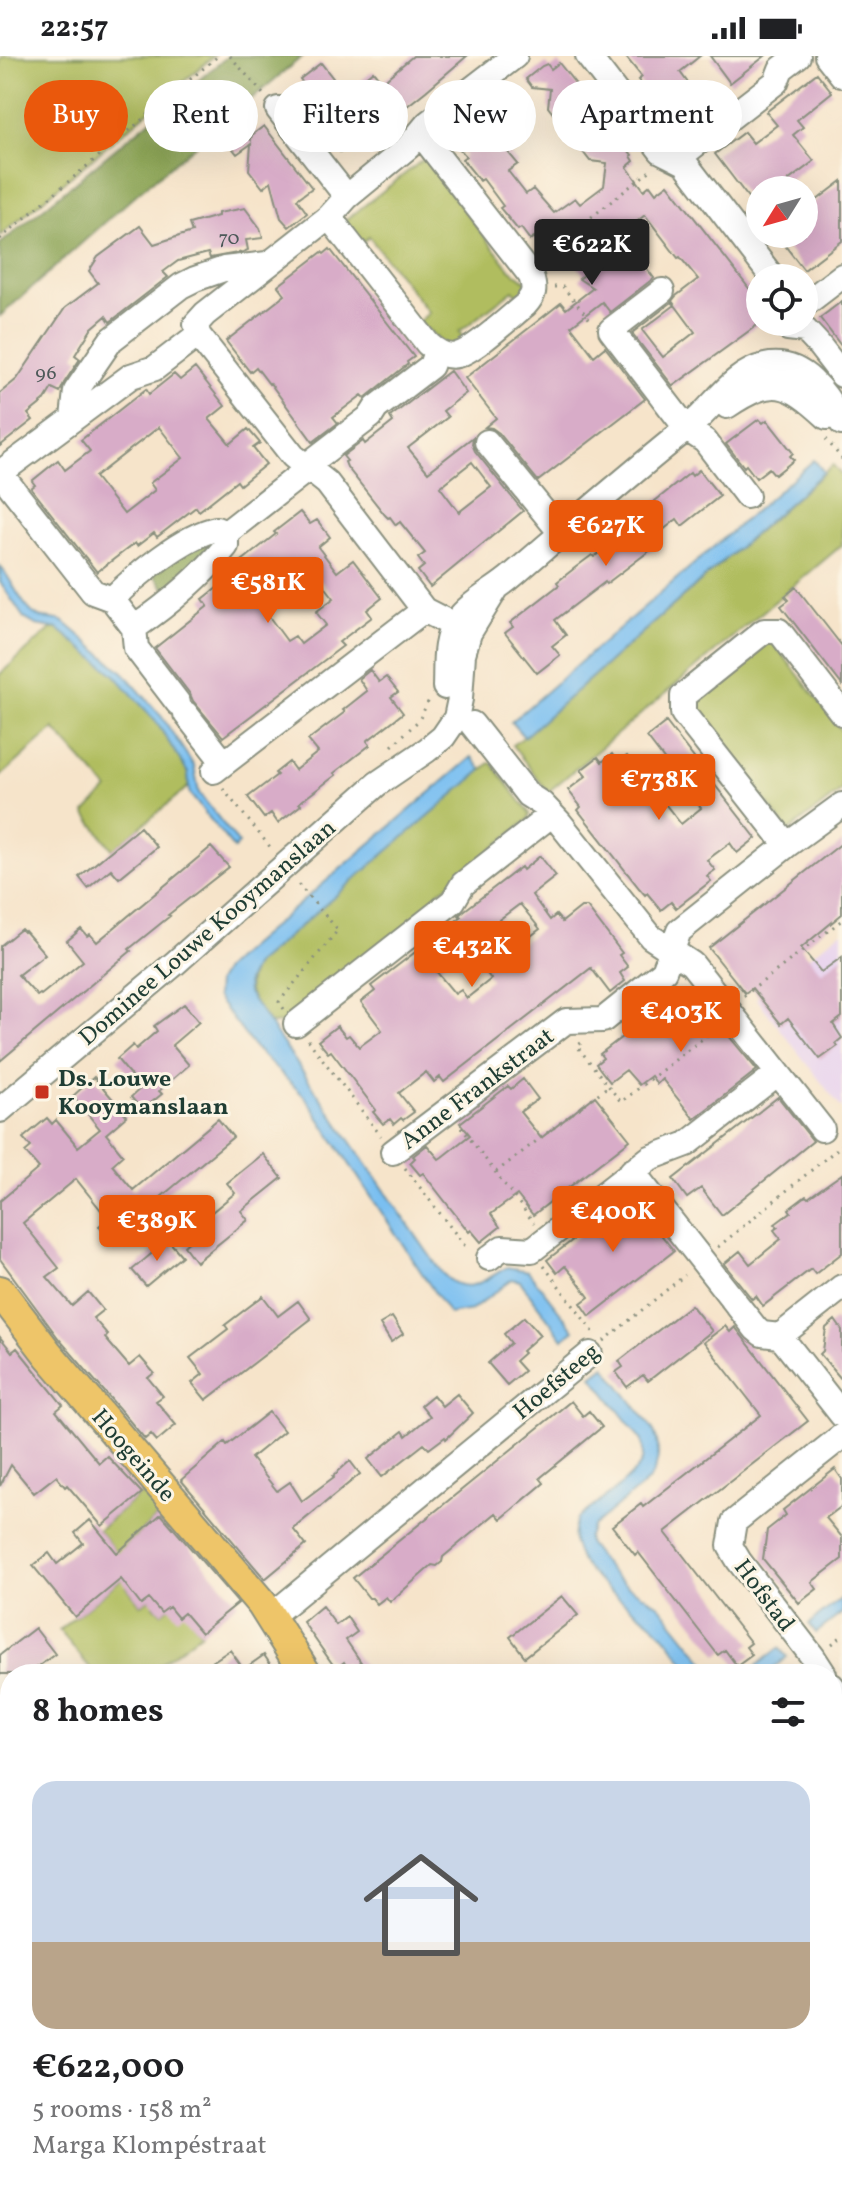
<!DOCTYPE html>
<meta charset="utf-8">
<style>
:root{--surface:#fff;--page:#f2f2f2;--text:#202124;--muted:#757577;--accent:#ea580c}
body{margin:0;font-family:Vollkorn,serif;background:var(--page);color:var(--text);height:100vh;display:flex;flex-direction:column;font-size:30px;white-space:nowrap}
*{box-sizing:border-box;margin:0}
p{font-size:26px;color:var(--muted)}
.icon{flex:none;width:44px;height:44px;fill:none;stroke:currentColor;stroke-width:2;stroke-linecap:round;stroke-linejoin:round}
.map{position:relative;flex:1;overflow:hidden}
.sheet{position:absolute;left:0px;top:1608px;width:842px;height:538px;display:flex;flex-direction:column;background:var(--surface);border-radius:32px 32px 0 0;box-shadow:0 8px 32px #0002}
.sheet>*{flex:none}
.top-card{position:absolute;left:24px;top:24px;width:794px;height:72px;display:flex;gap:16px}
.needle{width:52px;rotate:233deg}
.tools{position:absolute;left:746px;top:120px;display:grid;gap:16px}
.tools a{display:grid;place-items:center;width:72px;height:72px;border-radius:50%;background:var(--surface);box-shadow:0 8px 32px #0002;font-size:40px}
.price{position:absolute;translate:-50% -68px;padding:0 18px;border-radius:8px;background:var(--accent);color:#fff;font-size:26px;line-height:52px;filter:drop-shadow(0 2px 4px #0008)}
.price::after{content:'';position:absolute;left:50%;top:48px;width:24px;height:18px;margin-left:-12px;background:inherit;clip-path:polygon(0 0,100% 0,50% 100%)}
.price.on{background:#222;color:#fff}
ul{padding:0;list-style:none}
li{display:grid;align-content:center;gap:16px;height:424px;padding:0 32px}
li span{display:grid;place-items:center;height:248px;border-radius:24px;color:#555}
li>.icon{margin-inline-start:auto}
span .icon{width:144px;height:144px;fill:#fffc;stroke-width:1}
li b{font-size:34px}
h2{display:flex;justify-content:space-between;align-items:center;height:96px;padding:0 32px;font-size:34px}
.tag{padding:0 28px;border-radius:36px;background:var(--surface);box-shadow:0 8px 32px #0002;font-size:28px;line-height:72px}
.tag.on{background:var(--accent);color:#fff}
.status{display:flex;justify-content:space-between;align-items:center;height:56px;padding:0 40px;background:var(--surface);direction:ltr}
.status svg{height:22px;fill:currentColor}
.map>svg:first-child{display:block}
</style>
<div class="status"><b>22:57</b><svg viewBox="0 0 49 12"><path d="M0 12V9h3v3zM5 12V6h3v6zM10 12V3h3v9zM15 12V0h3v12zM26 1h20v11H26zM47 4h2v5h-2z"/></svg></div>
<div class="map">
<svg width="842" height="2145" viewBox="0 0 842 2145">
<rect width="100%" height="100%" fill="#fcf5e5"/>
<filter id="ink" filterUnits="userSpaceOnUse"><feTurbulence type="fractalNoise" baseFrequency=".0125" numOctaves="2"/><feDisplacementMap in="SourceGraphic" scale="16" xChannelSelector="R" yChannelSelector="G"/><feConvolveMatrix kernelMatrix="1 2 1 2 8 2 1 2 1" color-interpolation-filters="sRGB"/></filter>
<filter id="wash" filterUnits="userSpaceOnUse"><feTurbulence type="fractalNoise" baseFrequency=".006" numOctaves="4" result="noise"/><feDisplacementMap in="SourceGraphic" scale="32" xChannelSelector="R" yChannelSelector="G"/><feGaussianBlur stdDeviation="1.8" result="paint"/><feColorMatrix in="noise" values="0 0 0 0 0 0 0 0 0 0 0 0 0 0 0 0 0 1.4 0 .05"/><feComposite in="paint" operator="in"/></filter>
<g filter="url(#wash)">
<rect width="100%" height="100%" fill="#f6e4ca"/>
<path fill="#e7d2ef" d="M 842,875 L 842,1053 L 756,942 Z"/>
<path fill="#b0bd5f" stroke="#687d4a" stroke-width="2" d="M 4,0 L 214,0 L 0,180 L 0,4 Z
M 424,103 L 510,213 L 527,226 L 522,244 L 513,234 L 459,276 L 467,287 L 449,292 L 418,266 L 429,257 L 369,181 L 359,189 L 342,167 Z
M 833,409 L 842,420 L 842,489 L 548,736 L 512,689 L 524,681 Z
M 51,573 L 58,573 L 115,619 L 128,632 L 157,667 L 188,717 L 189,730 L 113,794 L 85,757 L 108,733 L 54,673 L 0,721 L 0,618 Z
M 768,584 L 772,585 L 842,675 L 842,734 L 789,775 L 690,648 Z
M 491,706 L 530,758 L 528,764 L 437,838 L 430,852 L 287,967 L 270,968 C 254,945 240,937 255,909 Z
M 142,1437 L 161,1458 L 123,1492 L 139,1510 L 176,1475 L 185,1483 L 127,1531 L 141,1549 L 161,1534 L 154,1550 L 161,1557 L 169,1551 L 185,1555 L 201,1577 L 147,1618 L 124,1618 L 119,1613 L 113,1618 L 95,1618 L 59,1574 L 131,1515 L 98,1474 Z
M 0,1965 L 10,1976 L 10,2025 L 0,2016 Z
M 85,2136 L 279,2136 L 293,2145 L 95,2145 Z"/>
<path fill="#8ca456" stroke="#567045" stroke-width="2" d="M 228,0 L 303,0 L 139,136 L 0,260 L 0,188 Z
M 218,483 L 169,538 L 152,517 L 174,500 Z
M 0,2016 L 10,2025 L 10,2067 L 0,2058 Z"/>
<path fill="#7abff1" stroke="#4c7e92" stroke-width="2" d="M 814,404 L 824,416 L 524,681 L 511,666 Z
M 0,510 C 12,523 23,554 39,561 C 48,564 56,562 64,566 L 123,616 L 162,661 L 194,710 L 199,737 L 239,788 L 234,793 L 193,742 L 189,736 L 188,717 L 157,667 L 115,619 L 58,573 L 36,569 L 24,562 L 0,526 Z
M 472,701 L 482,714 L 255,909 L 247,925 L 248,937 L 442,1217 C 465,1242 484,1225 507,1211 L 528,1215 L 574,1274 L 563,1283 L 520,1225 L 512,1223 L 472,1254 L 449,1258 L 305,1041 L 254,991 L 216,941 L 217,926 L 224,914 L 244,895 Z
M 605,1310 L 652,1372 C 661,1388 660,1407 650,1423 L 592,1471 L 587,1482 L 588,1487 L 610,1515 L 626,1529 L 659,1549 L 714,1618 L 693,1618 C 682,1604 672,1587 659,1574 C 632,1546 556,1512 577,1463 C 593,1450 635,1422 642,1405 C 644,1398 643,1392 642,1385 L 592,1320 Z
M 842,1542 L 842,1557 L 816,1577 L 809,1568 Z
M 779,1592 L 787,1601 L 766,1618 L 746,1618 Z"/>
<g id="blocks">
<path fill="#d8acc8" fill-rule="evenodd" d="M 413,0 L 467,0 L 426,35 L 387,66 L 389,69 L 355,95 L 350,89 L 340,96 L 295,38 L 305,30 L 300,23 L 321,7 L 343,35 L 346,32 L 348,35 L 373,15 L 382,26 Z
M 625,0 L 700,0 L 680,16 L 694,35 L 714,40 L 690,59 L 687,56 L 683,59 L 680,55 L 672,62 L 651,37 L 650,39 L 638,24 L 642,21 Z
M 710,0 L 765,0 L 730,27 Z
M 559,7 L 632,99 L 631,100 L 634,105 L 627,111 L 644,134 L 650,129 L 656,137 L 668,128 L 751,235 L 760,246 L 760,267 L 673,330 L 632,277 L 672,246 L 675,249 L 642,274 L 663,301 L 695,276 L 672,245 L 676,240 L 698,223 L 680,201 L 678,202 L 645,159 L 621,179 L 654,222 L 610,256 L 602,246 L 571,270 L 594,300 L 605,291 L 645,343 L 538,425 L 499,377 L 492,372 L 485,371 L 496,362 L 465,322 L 561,247 L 566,253 L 593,232 L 579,223 L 584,219 L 571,201 L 574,199 L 557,176 L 540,189 L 534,181 L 530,184 L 521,172 L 518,174 L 500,152 L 503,150 L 483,123 L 480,125 L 462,103 L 466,100 L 456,89 L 460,86 L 454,78 L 461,73 L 456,67 L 498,35 L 508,47 L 503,62 L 492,71 L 498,79 L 497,83 L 518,108 L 508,115 L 526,138 L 533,133 L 554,157 L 575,142 L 580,148 L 604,130 L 607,107 L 590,105 L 548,51 L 550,33 L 532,31 L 526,23 L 542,10 L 547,8 L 551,13 Z
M 817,17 L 832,36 L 797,64 L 803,71 L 793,79 L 814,105 L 788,125 L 795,134 L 760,134 L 760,157 L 715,98 L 744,76 L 753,87 L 777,69 L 766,56 Z
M 264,70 L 312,132 L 297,143 L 307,157 L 289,171 L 281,162 L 271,125 L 263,132 L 249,114 L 251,88 L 237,98 L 228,87 L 244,75 L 251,84 L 252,79 Z
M 842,125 L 842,185 L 804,214 L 776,178 L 804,178 L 804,154 Z
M 245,152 L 260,172 L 263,182 L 246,184 L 248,194 L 243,196 L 210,202 L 208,197 L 178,205 L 163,216 L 168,221 L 110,266 L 106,260 L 92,272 L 75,299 L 80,303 L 64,327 L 60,336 L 52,332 L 44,345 L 28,358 L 33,364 L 0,390 L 0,337 L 17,323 L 65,252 L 98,227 L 89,215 L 98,201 L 140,170 L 154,188 L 192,176 L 189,168 L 218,160 L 218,157 Z
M 330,193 L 414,301 L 407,306 L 408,308 L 365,342 L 362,339 L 333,361 L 338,367 L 313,386 L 270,327 L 269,328 L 256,311 L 250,316 L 226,285 L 285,239 L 278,230 L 322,196 L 324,198 Z
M 842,245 L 842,291 L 820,262 Z
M 195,312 L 225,350 L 209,363 L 230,388 L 248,373 L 260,387 L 253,392 L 266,408 L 240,429 L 237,425 L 199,455 L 196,451 L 157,481 L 154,477 L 137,490 L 135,487 L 97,516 L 31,432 L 35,429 L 32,425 L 58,404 L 65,414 L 90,395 L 81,384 L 146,333 L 149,338 L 174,318 L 180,324 ZM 159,371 L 183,402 L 150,427 L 155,434 L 124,458 L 95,421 Z
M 450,315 L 466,337 L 443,355 L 448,361 L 408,392 L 428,416 L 473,381 L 472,388 L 475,395 L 523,455 L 430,531 L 418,515 L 424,510 L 418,502 L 425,497 L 400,466 L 396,469 L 390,461 L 388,462 L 385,459 L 347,411 L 345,406 L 347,405 L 343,400 L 363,385 L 365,388 L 393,366 L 390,361 ZM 472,406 L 491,431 L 459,456 L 440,431 Z
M 759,363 L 763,367 L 767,364 L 793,397 L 790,400 L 794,404 L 775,419 L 769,412 L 756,422 L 746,409 L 744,411 L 726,388 Z
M 699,414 L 720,440 L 682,470 L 677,463 L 652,483 L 657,489 L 606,528 L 605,526 L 555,564 L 566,579 L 552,590 L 560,599 L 537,617 L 505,577 L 513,571 L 510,567 L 559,529 L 557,526 L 576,511 L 592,499 L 594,501 L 634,470 L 630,465 L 690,417 L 692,420 Z
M 300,456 L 310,468 L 317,464 L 330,481 L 318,491 L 337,516 L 353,504 L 382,542 L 367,554 L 372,561 L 339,586 L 343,590 L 223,681 L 193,645 L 190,638 L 155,592 L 208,550 L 203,543 L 241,513 L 238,508 L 276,478 L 274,476 ZM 305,505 L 334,542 L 316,556 L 326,569 L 301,588 L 295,580 L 287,585 L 259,547 L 266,542 L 260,535 L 284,515 L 287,518 Z
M 796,531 L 842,590 L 842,629 L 781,550 L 789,544 L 785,540 Z
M 370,614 L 379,626 L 386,621 L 398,636 L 391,641 L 403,657 L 367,685 L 370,689 L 334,717 L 336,719 L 299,747 L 301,749 L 278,767 L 271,757 L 264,762 L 248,741 L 277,719 L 275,717 L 289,706 L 295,714 L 318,696 L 308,684 L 345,656 L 343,654 L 367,635 L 359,623 Z
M 666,666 L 756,782 L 737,797 L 730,787 L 707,804 L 715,814 L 707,820 L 711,825 L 676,852 L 671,846 L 661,854 L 647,837 L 645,839 L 639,832 L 578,754 L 581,751 L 568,734 L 586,720 L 581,714 L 598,701 L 602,706 L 612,698 L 618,707 L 627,700 L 681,768 L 701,752 L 647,681 Z
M 140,771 L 157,791 L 119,822 L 111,813 L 88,832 L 79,821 Z
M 842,787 L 842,858 L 801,892 L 821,916 L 842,901 L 842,961 L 833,968 L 842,982 L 836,987 L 838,990 L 820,1003 L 788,962 L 781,968 L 752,932 L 745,937 L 709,892 Z
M 211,791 L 229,811 L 168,859 L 170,860 L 129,893 L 131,895 L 0,1005 L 0,890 L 21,873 L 24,876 L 25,875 L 45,898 L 18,919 L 37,940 L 40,938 L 41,939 L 83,905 L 67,885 L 81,873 L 87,880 L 90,878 L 97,886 Z
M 540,800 L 556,820 L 532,839 L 550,864 L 556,859 L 562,866 L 581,851 L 587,851 L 622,897 L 619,899 L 628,911 L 620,917 L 625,925 L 610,937 L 591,912 L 444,1026 L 440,1021 L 434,1026 L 426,1016 L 399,1037 L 414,1056 L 403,1064 L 401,1062 L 394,1068 L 390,1063 L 383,1068 L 373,1056 L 376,1054 L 331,995 L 328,997 L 318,985 L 337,970 L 346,981 L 349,979 L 359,991 L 382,974 L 361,946 L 375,935 L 371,930 L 461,861 L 459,859 L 465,854 L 521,811 L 523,814 ZM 520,848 L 540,873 L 515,892 L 496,866 ZM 459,895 L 464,901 L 471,896 L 491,923 L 467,942 L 461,934 L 455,938 L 435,914 Z
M 690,933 L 757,1014 L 694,1063 L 662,1023 L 657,1028 L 651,1020 L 639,1029 L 626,1014 L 610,1026 L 596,1008 L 603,1002 L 600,998 L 675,940 L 677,943 Z
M 184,948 L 199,966 L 172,989 L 189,1009 L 159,1035 L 162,1038 L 142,1054 L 131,1041 L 141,1032 L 117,1003 L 133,989 L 136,993 L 157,975 L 154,970 Z
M 94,1021 L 127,1060 L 106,1078 L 123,1099 L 112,1109 L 133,1134 L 218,1063 L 233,1081 L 149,1151 L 148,1149 L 108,1183 L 99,1170 L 108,1163 L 76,1123 L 23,1167 L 59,1212 L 47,1221 L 72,1250 L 88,1236 L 103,1254 L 93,1262 L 108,1279 L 105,1282 L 129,1310 L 140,1301 L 154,1317 L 148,1322 L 163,1340 L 156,1345 L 176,1369 L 157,1385 L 151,1378 L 145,1383 L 122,1356 L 59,1283 L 0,1203 L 0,1145 L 39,1112 L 25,1096 L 31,1091 L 23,1082 L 47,1062 L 52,1068 L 56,1064 L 78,1091 L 100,1073 L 73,1040 Z
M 523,1023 L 538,1043 L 520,1056 L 541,1082 L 595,1040 L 630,1084 L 533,1159 L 517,1139 L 491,1158 L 500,1171 L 481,1186 L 471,1174 L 469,1176 L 423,1117 L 420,1119 L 410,1107 L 415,1102 L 413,1100 L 427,1089 L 439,1103 L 442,1101 L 470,1079 L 460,1067 L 508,1030 L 511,1033 Z
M 778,1041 L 813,1085 L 722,1159 L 701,1132 L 687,1142 L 673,1123 Z
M 263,1098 L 282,1122 L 241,1155 L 248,1164 L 196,1206 L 184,1190 L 200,1176 L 195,1170 L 235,1137 L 227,1127 Z
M 842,1118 L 842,1197 L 815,1218 L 811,1213 L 763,1250 L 756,1240 L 752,1243 L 724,1208 L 740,1195 L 750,1208 L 781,1183 L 774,1174 L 778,1171 L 775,1168 L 791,1156 L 789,1153 L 806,1140 L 808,1142 Z
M 630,1140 L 674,1195 L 590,1260 L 581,1247 L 589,1241 L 576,1223 L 565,1210 L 557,1217 L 547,1204 Z
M 168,1184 L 182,1200 L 146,1230 L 132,1214 Z
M 263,1240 L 278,1260 L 298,1245 L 311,1263 L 206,1344 L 192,1327 L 203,1318 L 190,1302 L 228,1273 L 225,1269 Z
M 691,1249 L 712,1275 L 648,1325 L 643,1319 L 627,1331 L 616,1316 L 623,1311 L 619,1305 Z
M 392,1261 L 403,1278 L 391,1286 L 380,1268 Z
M 524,1261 L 540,1279 L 522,1295 L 524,1297 L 515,1305 L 524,1315 L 507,1329 L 488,1307 L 511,1287 L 504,1278 Z
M 835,1264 L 842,1274 L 842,1324 L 820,1298 L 823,1295 L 826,1272 Z
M 725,1270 L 730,1276 L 735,1271 L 808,1365 L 665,1476 L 751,1587 L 746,1591 L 752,1599 L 737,1610 L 725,1594 L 718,1599 L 638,1496 L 635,1499 L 612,1470 L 641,1448 L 643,1451 L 761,1359 L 704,1286 Z
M 0,1281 L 12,1296 L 17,1292 L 63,1349 L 56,1355 L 99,1407 L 107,1400 L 142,1437 L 102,1470 L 67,1429 L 65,1431 L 56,1420 L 34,1437 L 11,1409 L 0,1430 Z
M 457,1338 L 473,1357 L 446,1383 L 445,1381 L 429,1393 L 424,1388 L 382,1421 L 368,1403 L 403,1375 L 406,1380 L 430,1360 L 421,1349 L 433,1339 L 442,1350 Z
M 571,1345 L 583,1360 L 589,1355 L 602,1371 L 540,1422 L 544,1427 L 501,1463 L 496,1457 L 443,1501 L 442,1506 L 437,1510 L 432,1509 L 390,1546 L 386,1541 L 377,1548 L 372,1542 L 369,1542 L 353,1522 Z
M 269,1356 L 284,1375 L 251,1402 L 277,1435 L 290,1426 L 302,1445 L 334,1421 L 333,1420 L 350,1405 L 360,1418 L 293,1473 L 306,1489 L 265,1523 L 181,1424 L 225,1386 L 227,1389 Z
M 835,1413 L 842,1423 L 842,1450 L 826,1462 L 842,1481 L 842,1503 L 812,1526 L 817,1533 L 799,1547 L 763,1503 L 767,1474 L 786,1459 L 783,1454 Z
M 161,1458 L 238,1547 L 201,1577 L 184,1557 L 178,1562 L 169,1551 L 161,1557 L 149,1543 L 141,1549 L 121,1523 L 75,1561 L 33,1510 L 49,1497 L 57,1508 L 83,1487 L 75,1477 L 90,1464 L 117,1497 Z
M 562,1540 L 578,1559 L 525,1601 L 510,1581 Z
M 322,1550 L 336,1569 L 347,1561 L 357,1576 L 346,1584 L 369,1618 L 351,1618 L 344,1606 L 336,1613 L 303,1566 Z
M 35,1572 L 55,1598 L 28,1618 L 0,1618 L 0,1599 Z
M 230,1594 L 240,1608 L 224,1618 L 221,1618 L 212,1606 Z
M 264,1599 L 277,1618 L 237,1618 Z"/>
</g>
</g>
<g filter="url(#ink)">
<use href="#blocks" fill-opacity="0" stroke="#8a907f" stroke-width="2"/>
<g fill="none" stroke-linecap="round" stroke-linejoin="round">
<g stroke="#8a907f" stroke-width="28">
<path id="minor" d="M 588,0 L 661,95 L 685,107 L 773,222
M 827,0 L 842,19
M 278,53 L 347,141
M 677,103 L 776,26 L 781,13 L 798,0
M 329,161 L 428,288 C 436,295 446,302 457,299 C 474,295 510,261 525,249 C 535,238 535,233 531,220 L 420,77
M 662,235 L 611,274 L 687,373 L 705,385 L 747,440
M 804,246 L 808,246 L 842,220
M 788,272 L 805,274 L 818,288 L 842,319
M 727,350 C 773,319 788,325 827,361
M 73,362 L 76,335 L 111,284 L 181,230 L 195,223 L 224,213 L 267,208
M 487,386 L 561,477
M 306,410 L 371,360 L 376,352 L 431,310 L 436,295
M 0,417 L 131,320 L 155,312 L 198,279
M 0,417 L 93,536 L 112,543
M 226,477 L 216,473 C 184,480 135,520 112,543 L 134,572 C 169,548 200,522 226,490 L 226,477 L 309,412
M 134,572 L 136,592 L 178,647
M 469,577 L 424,554 L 327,427 L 293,400 L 198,279 L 196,268 L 205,258 L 329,161 L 347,141 L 408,91 L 428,67 L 515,0
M 445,631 C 446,609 443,584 456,566 C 470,546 495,535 513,519 C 571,469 630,418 690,370 C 714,351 732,317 765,310 C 803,302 827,339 842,367
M 186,658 L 224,707
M 472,668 L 528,739 L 542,748 L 560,767 L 651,881 L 692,908 L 822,1073
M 214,715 L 424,554
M 787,789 L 683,657 L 683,640 L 764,575 L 779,575 L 842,657
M 296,968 L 453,845 L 463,828 L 551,759
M 0,1054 L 174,908 L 377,728 L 427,694 L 443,681 L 456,662 L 460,643 L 463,598 L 469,577 L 496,533
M 393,1096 L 566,965 L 603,964 L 664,915 L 679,875 L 787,789 L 842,749
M 632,1115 L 756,1273 L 762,1278 L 780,1280 L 842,1231
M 489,1202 L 502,1192 L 532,1194 L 650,1102 L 687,1088 L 778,1017
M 780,1280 L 842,1359
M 271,1560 L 590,1298
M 824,1618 L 813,1601 L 739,1505 L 730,1490 L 734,1466 L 842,1380
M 832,1630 L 842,1643
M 832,1743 L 842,1736
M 832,1903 L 842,1898
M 832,2080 L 842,2072
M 748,2145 L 759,2136"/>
</g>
<g stroke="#8a907f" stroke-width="34">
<path id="major" d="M 0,1235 L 48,1298 L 262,1548 L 306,1618
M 627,2136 L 634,2145"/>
</g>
<g stroke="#8a907f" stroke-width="38">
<path id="highway" d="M 0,2091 L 10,2100
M 0,2135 L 11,2145
M 50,2136 L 60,2145"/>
</g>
<path stroke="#8a907f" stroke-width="3" stroke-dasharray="2 6" stroke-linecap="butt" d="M 230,0 L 264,39
M 0,183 L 218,0
M 541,201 L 651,114
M 554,231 L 563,231 L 591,265
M 826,383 L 842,403
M 392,690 L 419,664 L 429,644
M 223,733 L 271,792
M 744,940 L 842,864
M 284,953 L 279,946 L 338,874 L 297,827
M 308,984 L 381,1080
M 581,987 L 577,990 L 621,1046 L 715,973
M 461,1071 L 534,1167
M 405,1112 L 468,1194
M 496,1116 L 607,1031
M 718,1191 L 842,1089
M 544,1210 L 594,1277
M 604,1285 L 685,1219
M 832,1588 L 842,1580
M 0,1941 L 10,1954
M 314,2136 L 326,2145"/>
<use href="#minor" stroke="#fff" stroke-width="24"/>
<use href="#major" stroke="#eec569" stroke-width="30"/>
<use href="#highway" stroke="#eec569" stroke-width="34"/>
</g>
</g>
<rect fill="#c8321e" stroke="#fcf5e5" stroke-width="3" x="34" y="1028" width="16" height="16" rx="4"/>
<g text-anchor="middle" stroke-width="6" stroke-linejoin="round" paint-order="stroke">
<g font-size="20" fill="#4d5959">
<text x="229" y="188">70</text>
<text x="46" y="323">96</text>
</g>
<g font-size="24" fill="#1f3d34" stroke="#fcf5e5">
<text transform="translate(207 876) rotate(-41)" y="8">Dominee Louwe Kooymanslaan</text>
<text transform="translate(477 1032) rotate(-37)" y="8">Anne Frankstraat</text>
<text transform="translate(556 1325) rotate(-40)" y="8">Hoefsteeg</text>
<text transform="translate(134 1399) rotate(49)" y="8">Hoogeinde</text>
<text transform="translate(765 1539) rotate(53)" y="8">Hofstad</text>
</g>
<g font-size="24" font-weight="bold" fill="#1f3d34" stroke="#fcf5e5" text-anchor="start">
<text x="58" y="1030">Ds. Louwe<tspan x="58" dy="28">Kooymanslaan</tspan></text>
</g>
</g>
</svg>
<div class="tools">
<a><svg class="needle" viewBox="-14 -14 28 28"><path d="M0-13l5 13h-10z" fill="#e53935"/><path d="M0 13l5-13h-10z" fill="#757577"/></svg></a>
<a><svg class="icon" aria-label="locate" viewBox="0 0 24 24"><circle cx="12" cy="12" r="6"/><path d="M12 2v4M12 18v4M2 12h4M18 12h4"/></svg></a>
</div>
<b class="price on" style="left:592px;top:231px">€622K</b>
<b class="price" style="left:606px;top:512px">€627K</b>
<b class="price" style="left:268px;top:569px">€581K</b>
<b class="price" style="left:659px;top:766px">€738K</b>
<b class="price" style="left:472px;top:933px">€432K</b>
<b class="price" style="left:681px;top:998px">€403K</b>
<b class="price" style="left:613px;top:1198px">€400K</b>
<b class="price" style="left:157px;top:1207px">€389K</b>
<div class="top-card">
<a class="tag on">Buy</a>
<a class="tag">Rent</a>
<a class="tag">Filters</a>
<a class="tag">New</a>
<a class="tag">Apartment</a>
</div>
<section class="sheet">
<h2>8 homes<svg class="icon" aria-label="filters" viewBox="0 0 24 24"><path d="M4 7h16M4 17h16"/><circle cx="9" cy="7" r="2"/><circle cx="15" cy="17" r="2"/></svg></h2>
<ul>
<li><span style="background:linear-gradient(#c9d6e8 65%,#b9a48a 0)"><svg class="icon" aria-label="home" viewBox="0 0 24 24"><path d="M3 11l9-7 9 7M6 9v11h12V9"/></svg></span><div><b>€622,000</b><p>5 rooms · 158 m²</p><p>Marga Klompéstraat</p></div></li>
</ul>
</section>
</div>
